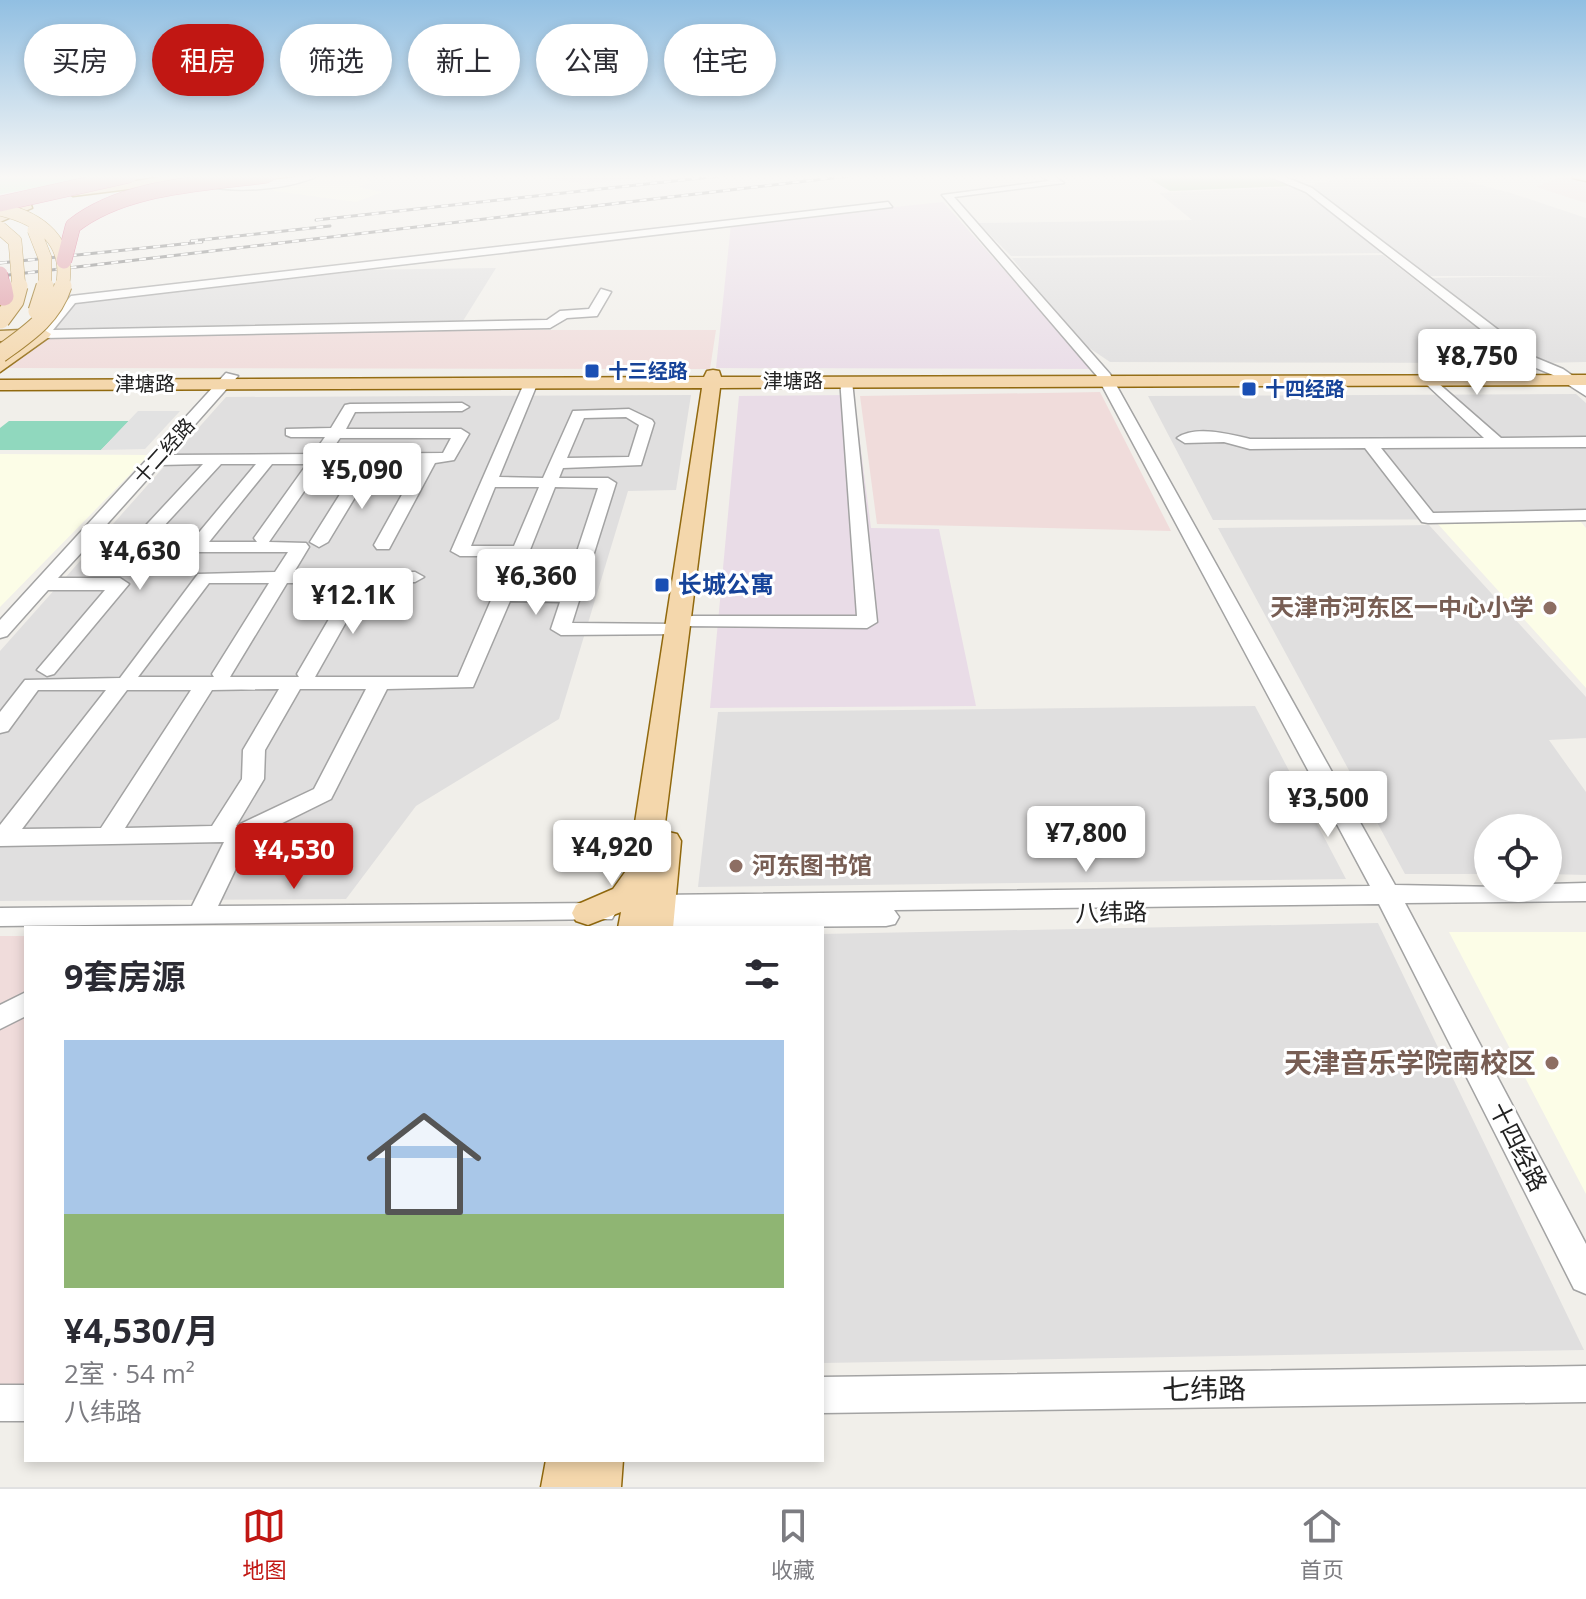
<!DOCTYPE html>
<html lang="zh">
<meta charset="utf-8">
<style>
:root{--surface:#fff;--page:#f7f7f7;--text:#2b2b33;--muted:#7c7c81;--line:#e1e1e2;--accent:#c11713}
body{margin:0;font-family:"Open Sans","Noto Sans SC",sans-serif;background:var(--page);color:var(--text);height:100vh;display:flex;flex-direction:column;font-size:30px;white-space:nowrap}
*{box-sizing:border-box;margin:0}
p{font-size:26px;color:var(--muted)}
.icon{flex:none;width:44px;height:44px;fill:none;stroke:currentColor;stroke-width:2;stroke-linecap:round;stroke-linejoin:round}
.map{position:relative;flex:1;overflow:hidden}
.details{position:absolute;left:24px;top:926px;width:800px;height:536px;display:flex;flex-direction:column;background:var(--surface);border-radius:0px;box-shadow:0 4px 12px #0003}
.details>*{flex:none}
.hud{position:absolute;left:24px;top:24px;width:800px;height:72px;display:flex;gap:16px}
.controls{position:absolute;left:1474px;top:814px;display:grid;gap:16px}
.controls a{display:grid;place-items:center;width:88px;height:88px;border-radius:50%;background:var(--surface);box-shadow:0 4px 12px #0003;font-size:40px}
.price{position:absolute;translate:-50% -68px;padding:0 18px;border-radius:8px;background:#fff;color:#222;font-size:26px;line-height:52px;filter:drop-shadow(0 2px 4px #0008)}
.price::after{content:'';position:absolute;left:50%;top:48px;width:24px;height:18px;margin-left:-12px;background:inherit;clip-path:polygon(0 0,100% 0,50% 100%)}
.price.selected{background:var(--accent);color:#fff}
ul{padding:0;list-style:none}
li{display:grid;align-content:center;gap:16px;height:424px;padding:0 40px}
li span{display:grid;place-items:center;height:248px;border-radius:0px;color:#555}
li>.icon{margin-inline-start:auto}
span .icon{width:144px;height:144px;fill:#fffc;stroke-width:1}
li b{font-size:34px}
h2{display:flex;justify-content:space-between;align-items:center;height:96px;padding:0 40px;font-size:34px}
.chip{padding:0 28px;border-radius:36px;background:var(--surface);box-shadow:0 4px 12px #0003;font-size:28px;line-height:72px}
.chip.selected{background:var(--accent);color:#fff}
.tabs{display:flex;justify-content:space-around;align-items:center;height:112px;border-top:2px solid var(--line);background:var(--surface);font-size:22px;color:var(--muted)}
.tabs a{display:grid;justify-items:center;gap:4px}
.tabs .selected{color:var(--accent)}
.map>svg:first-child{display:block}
</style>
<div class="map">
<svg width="1586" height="1487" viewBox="0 0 1586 1487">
<rect width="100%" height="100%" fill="#f1efea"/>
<path fill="#e0dfdf" d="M 1364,175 L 1442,175 L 1511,193 L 1586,218 L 1586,362 L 1539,363 L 1428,278 L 1558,276 L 1425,276 L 1394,253 L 1011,256 L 978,223 L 1192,220 L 1159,193 L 1297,187 Z
M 1383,255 L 1522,363 L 1110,362 L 1076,339 L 1012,258 Z
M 496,268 L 458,329 L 51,332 L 76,300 L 346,270 Z
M 1576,394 L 1586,403 L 1586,519 L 1213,520 L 1148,396 Z
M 691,395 L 676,490 L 628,491 L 559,719 L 416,806 L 346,899 L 0,901 L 0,651 L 226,397 Z
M 1429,525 L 1586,697 L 1586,738 L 1549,740 L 1586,792 L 1586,875 L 1548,874 L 1548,828 L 1488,828 L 1488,874 L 1405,874 L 1218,528 Z
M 1255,706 L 1346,879 L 698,887 L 718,712 Z
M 1378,923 L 1584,1350 L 822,1363 L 822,934 Z"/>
<path fill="#f0dcdb" d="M 1564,175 L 1586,180 L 1586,203 L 1536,187 Z
M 163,330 L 716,330 L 710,369 L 7,368 L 51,332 Z
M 1100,392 L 1171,531 L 877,524 L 860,396 Z
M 0,936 L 26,936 L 26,1392 L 0,1393 Z"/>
<path fill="#e9dce7" d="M 519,175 L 664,175 L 586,184 Z
M 943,202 L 1093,369 L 716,368 L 731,224 Z
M 854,395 L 871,528 L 939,529 L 976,706 L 710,708 L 739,396 Z"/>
<path fill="#fcfde7" d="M 320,175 L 375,181 L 358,187 L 382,192 L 356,202 L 274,191 L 265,184 Z
M 0,454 L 149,455 L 0,607 Z
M 1581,522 L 1586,528 L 1586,688 L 1437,523 Z
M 1449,932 L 1586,932 L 1586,1194 Z"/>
<path fill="#aecca2" d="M 1143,175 L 1264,175 L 1293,186 L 1170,191 Z"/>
<path fill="#ccf5d1" d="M 0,175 L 110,175 L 0,194 Z"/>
<path fill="#90d8be" d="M 9,421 L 129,421 L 101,450 L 0,450 L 0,428 Z"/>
<path fill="#e2e2e2" d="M 138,411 L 180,411 L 145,449 L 101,450 Z"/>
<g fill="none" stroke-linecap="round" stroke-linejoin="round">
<g stroke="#a3a3a3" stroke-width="3">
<path id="minor" d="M 177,175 L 230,184 L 320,175 C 285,192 211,197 177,175 Z
M 1040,175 L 1052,175 L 1064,183 L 954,197 L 1110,374 L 1395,885 L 1548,888 L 1548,884 L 1586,883 L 1586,901 L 1405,903 L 1586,1244 L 1586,1294 L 1574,1289 L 1379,904 L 894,910 L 899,917 L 895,924 L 886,926 L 652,928 L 637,923 L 633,916 L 639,901 L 658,895 L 1370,886 L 1097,376 L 942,195 L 1049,181 Z
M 1266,175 L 1280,175 L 1312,188 L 1534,357 L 1563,369 L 1586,385 L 1586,396 L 1553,375 L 1524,363 L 1306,192 Z
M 888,202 L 892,207 L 75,303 L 53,330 L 547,320 L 560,311 L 589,309 L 601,289 L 611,292 L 597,316 L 567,318 L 550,328 L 43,338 L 37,334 L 71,296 Z
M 226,373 L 238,376 L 168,455 L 313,454 L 325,437 L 291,437 L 286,435 L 286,429 L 331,428 L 345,405 L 350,404 L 462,403 L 469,407 L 462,411 L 355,412 L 346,429 L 461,429 L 469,434 L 454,460 L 435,463 L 389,549 L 377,549 L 374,545 L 419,464 L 375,464 L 328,542 L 319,547 L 310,542 L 359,464 L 323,464 L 269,542 L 306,543 L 309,547 L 294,572 L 415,572 L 424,577 L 415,582 L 368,583 L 315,677 L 458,677 L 510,556 L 460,556 L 451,551 L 526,379 L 538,382 L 499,477 L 543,478 L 573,411 L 629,409 L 652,420 L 654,423 L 641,465 L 563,468 L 559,478 L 608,478 L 616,483 L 572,623 L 677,624 L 684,626 L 687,630 L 684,634 L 561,635 L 551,629 L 560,602 L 510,601 L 473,687 L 387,689 L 331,799 L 250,839 L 218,906 L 603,903 L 612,905 L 616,912 L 612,919 L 0,926 L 0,908 L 192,906 L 224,842 L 0,846 L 0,825 L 106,690 L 38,690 L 8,731 L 0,733 L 0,712 L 25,680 L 120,678 L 198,574 L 275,572 L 288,552 L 82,552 L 58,578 L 120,578 L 129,584 L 54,674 L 47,676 L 37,670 L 105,590 L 48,590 L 7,636 L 0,638 L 0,620 ZM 626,417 L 639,425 L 629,457 L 567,458 L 584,418 ZM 340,438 L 451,438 L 443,453 L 329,454 ZM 203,464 L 136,536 L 139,540 L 151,540 L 221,464 L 256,464 L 191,542 L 91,542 L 160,465 ZM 272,464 L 307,464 L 254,538 L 257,542 L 209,542 ZM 495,487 L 539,487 L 514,546 L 471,546 ZM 555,487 L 598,488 L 564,591 L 514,590 ZM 209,583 L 269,583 L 212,674 L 214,677 L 138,677 ZM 287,583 L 350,583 L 297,674 L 299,677 L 230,677 ZM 279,689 L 243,750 L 242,779 L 212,826 L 125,828 L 212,690 ZM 300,689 L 366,689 L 314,789 L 236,826 L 264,779 L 265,750 ZM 127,690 L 191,690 L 101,828 L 22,829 Z
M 1430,376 L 1501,438 L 1586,437 L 1586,447 L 1381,448 L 1433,513 L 1586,510 L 1586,520 L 1428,523 L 1422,522 L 1365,448 L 1250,449 L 1224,442 L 1185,443 L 1177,438 C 1195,425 1230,434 1250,439 L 1484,438 L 1425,383 L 1425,377 Z
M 840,378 L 852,381 L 877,622 L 867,628 L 685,626 L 682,622 L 685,618 L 692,616 L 857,616 Z
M 26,992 L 26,1016 L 0,1029 L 0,1005 Z
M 1586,1366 L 1586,1402 L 822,1413 L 822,1377 Z
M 0,1385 L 26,1385 L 26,1421 L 0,1421 Z"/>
</g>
<g stroke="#91690e" stroke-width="3">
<path id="major" d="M 297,175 L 239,185 L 161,185 L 73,196 L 67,192 L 161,177 Z
M 1571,175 L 1586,175 L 1586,181 L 1573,178 Z
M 0,198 L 31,205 L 32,208 L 0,222 L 0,213 L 13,209 L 0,206 Z
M 43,329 L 51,334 L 49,337 L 0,372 L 0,359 L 25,340 L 0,341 L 0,331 Z
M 713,370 L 719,371 L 721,377 L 1586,375 L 1586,385 L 720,388 L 664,831 L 677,834 L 681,841 L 673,928 L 618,928 L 621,912 L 588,925 L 576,921 L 572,913 L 576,905 L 613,889 L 628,868 L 702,388 L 0,390 L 0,380 L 704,377 L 707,371 Z
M 546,1460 L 623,1460 L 621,1487 L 541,1487 Z"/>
</g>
<use href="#minor" fill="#fff" fill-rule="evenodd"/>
<use href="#major" fill="#f4d7ac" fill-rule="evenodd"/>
<g stroke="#707070" stroke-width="3">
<path id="rail" d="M 316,220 L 729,175
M 191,241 L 330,226
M 0,263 L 202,242
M 0,276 L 857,175"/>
</g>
<use href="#rail" stroke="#fff" stroke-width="2" stroke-dasharray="7" stroke-linecap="butt"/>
<g stroke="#91690e" stroke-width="14" stroke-linecap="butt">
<path id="major-bridge-far1" d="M 0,209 C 40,218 72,242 62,288
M 0,228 L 15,241 L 19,288
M 34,230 L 45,258 L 45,288"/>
</g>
<g stroke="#91690e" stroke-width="19" stroke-linecap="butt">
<path id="major-bridge" d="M 37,311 L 45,286
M 1,320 L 15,301 L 19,286
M 0,354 C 26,335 53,318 63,286"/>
</g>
<g stroke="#cc3a68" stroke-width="16" stroke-linecap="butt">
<path id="highway-bridge-far1" d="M 0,204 L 130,175
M 64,261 L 73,226 C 125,185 205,184 268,175
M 0,274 L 3,288"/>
</g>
<g stroke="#cc3a68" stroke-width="21" stroke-linecap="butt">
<path id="highway-bridge" d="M 2,286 L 4,296"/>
</g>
<use href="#major-bridge-far1" stroke="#f4d7ac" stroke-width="13"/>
<use href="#major-bridge" stroke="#f4d7ac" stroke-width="17"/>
<use href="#highway-bridge-far1" stroke="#e09aa5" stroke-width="15"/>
<use href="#highway-bridge" stroke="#e09aa5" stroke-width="19"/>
</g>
<linearGradient id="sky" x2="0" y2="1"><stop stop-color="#91bfe2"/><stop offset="0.46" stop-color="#f9f8f6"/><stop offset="1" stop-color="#f9f8f6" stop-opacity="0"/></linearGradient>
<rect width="1586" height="384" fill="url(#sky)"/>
<g fill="#1a4fb4" stroke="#fff" stroke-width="3">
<rect x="584" y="363" width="16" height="16" rx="4"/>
<rect x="1241" y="381" width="16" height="16" rx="4"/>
<rect x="654" y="577" width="16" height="16" rx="4"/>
</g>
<g fill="#8d6e63" stroke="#fff" stroke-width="3">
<circle cx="1550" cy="608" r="8"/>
<circle cx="736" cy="866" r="8"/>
<circle cx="1552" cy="1063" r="8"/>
</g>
<g text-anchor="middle" stroke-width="6" stroke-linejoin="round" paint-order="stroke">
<g font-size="20" font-weight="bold" fill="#164399" stroke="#fff" text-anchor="start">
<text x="608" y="378">十三经路</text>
<text x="1265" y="396">十四经路</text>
</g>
<g font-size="20" fill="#222" stroke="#fff">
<text x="793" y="388">津塘路</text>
<text x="145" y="391">津塘路</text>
<text transform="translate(164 451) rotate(-48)" y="7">十二经路</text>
</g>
<g font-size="24" font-weight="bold" fill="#164399" stroke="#fff" text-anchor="start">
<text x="678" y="593">长城公寓</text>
</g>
<g font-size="24" font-weight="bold" fill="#785e54" stroke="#fff" text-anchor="end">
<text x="1534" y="616">天津市河东区一中心小学</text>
<text x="752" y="874" text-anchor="start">河东图书馆</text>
</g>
<g font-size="24" fill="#222" stroke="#fff">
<text transform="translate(1111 913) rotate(-1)" y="8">八纬路</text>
<text transform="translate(1518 1147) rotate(63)" y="8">十四经路</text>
</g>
<g font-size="28" font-weight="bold" fill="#785e54" stroke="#fff" text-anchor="end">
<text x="1536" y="1073">天津音乐学院南校区</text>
</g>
<g font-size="28" fill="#222" stroke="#fff">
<text transform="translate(1204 1389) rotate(-1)" y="10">七纬路</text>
</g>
</g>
</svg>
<div class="controls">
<a><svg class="icon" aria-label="locate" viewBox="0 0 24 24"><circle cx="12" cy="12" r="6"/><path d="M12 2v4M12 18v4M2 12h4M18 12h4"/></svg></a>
</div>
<b class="price" style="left:1477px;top:397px">¥8,750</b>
<b class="price" style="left:362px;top:511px">¥5,090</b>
<b class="price" style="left:140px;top:592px">¥4,630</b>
<b class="price" style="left:536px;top:617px">¥6,360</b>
<b class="price" style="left:353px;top:636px">¥12.1K</b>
<b class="price" style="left:1328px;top:839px">¥3,500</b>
<b class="price" style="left:1086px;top:874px">¥7,800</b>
<b class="price" style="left:612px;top:888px">¥4,920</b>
<b class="price selected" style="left:294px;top:891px">¥4,530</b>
<div class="hud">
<a class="chip">买房</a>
<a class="chip selected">租房</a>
<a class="chip">筛选</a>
<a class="chip">新上</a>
<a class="chip">公寓</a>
<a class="chip">住宅</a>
</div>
<section class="details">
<h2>9套房源<svg class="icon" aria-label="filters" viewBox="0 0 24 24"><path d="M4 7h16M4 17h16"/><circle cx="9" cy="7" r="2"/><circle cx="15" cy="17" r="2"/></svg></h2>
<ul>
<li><span style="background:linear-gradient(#a9c7e8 70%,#8fb573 0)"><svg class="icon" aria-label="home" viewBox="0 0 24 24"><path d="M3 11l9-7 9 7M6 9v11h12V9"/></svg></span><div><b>¥4,530/月</b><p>2室 · 54 m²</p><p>八纬路</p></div></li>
</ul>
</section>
</div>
<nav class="tabs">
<a class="selected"><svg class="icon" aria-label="map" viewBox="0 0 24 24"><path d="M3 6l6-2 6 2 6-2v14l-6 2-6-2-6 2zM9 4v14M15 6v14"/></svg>地图</a>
<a><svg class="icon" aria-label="saved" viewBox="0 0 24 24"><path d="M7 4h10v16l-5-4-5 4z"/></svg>收藏</a>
<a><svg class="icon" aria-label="home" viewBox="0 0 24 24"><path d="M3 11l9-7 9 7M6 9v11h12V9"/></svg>首页</a>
</nav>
